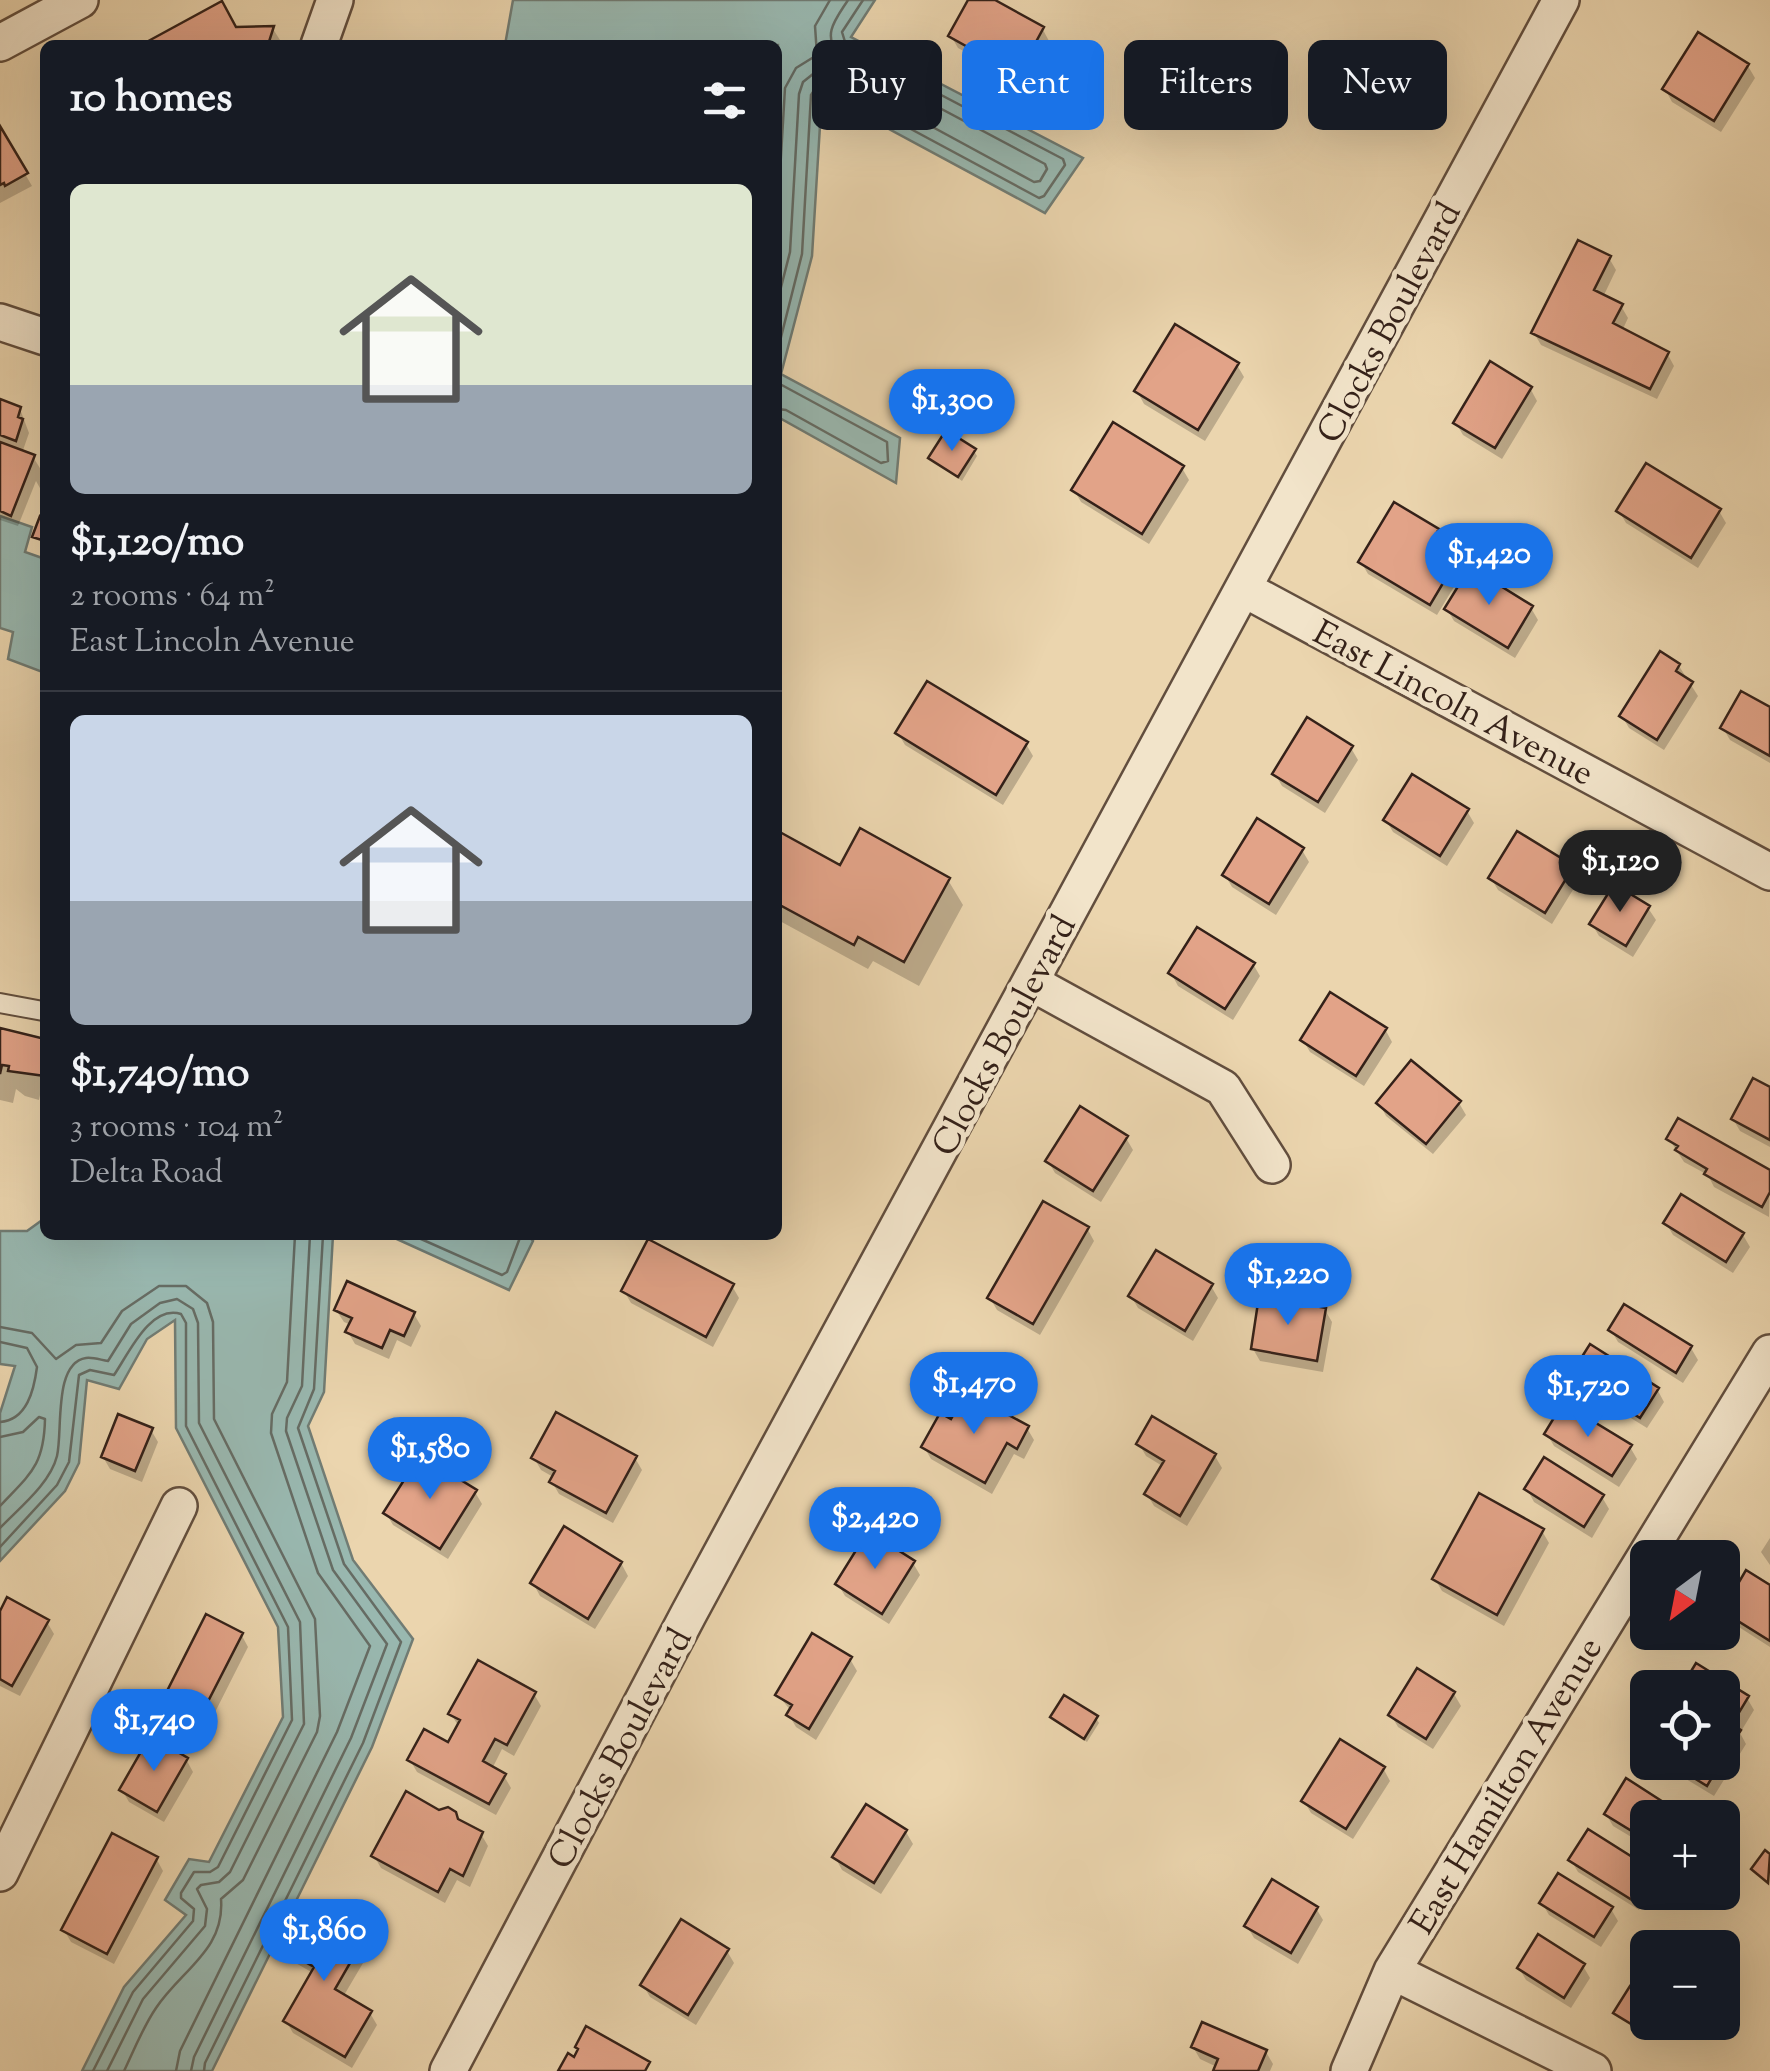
<!DOCTYPE html>
<meta charset="utf-8">
<style>
:root{--surface:#171b24;--page:#242831;--text:#f1f3f6;--muted:#9ea1a6;--line:#363941;--accent:#1a73e8}
body{margin:0;font-family:"Sorts Mill Goudy",serif;background:var(--page);color:var(--text);height:100vh;display:flex;flex-direction:column;font-size:38px;white-space:nowrap}
*{box-sizing:border-box;margin:0}
p{font-size:32px;color:var(--muted)}
.icon{flex:none;width:55px;height:55px;fill:none;stroke:currentColor;stroke-width:2;stroke-linecap:round;stroke-linejoin:round}
.map{position:relative;flex:1;overflow:hidden}
.panel{position:absolute;left:40px;top:40px;width:742px;height:1200px;display:flex;flex-direction:column;background:var(--surface);border-radius:15px;box-shadow:0 10px 40px #0002}
.panel>*{flex:none}
.banner{position:absolute;left:812px;top:40px;width:808px;height:90px;display:flex;gap:20px}
.needle{width:65px;rotate:212deg}
.controls{position:absolute;left:1630px;top:1540px;display:grid;gap:20px}
.controls a{display:grid;place-items:center;width:110px;height:110px;border-radius:15px;background:var(--surface);box-shadow:0 10px 40px #0002;font-size:50px}
.price{position:absolute;translate:-50% -85px;padding:0 22px;border-radius:35px;background:var(--accent);color:#fff;font-size:32px;line-height:65px;filter:drop-shadow(0 2px 5px #0008)}
.price::after{content:'';position:absolute;left:50%;top:60px;width:30px;height:22px;margin-left:-15px;background:inherit;clip-path:polygon(0 0,100% 0,50% 100%)}
.price.selected{background:#222;color:#fff}
ul{padding:0;list-style:none}
li{display:grid;align-content:center;gap:20px;height:530px;padding:0 30px}
li+li{border-top:2px solid var(--line)}
li span{display:grid;place-items:center;height:310px;border-radius:15px;color:#555}
li>.icon{margin-inline-start:auto}
span .icon{width:180px;height:180px;fill:#fffc;stroke-width:1}
li b{font-size:42px}
h2{display:flex;justify-content:space-between;align-items:center;height:120px;padding:0 30px;font-size:42px}
.tag{padding:0 35px;border-radius:15px;background:var(--surface);box-shadow:0 10px 40px #0002;font-size:35px;line-height:90px}
.tag.selected{background:var(--accent);color:#fff}
.map>svg:first-child{display:block}
</style>
<div class="map">
<svg width="1770" height="2071" viewBox="0 0 1770 2071">
<rect width="100%" height="100%" fill="#ebd5ae"/>
<filter id="stains"><feTurbulence type="fractalNoise" baseFrequency=".002" numOctaves="4"/><feColorMatrix values="0 0 0 0 .2 0 0 0 0 .09 0 0 0 0 .02 0 0 0 .5 -.17"/></filter>
<radialGradient id="worn" r=".72"><stop offset=".6" stop-color="#630" stop-opacity="0"/><stop offset="1" stop-color="#630" stop-opacity=".3"/></radialGradient>
<path fill="#99b8b0" stroke="#717c74" stroke-width="2.5" d="M 513,0 L 875,0 L 851,37 L 1083,158 L 1045,213 L 822,93 L 812,256 L 781,374 L 900,438 L 896,483 L 778,417 L 778,45 L 505,45 Z
M 0,516 L 32,527 L 25,552 L 45,559 L 45,673 L 8,659 L 13,632 L 0,628 Z
M 45,1218 L 45,1235 L 333,1235 L 324,1392 L 308,1426 L 353,1560 L 413,1639 L 372,1747 L 212,2071 L 82,2071 L 124,1987 L 186,1915 L 165,1900 L 189,1859 L 209,1862 L 283,1717 L 278,1627 L 176,1428 L 175,1320 L 147,1339 L 119,1389 L 87,1380 L 79,1463 L 65,1491 L 0,1561 L 0,1413 L 15,1366 L 0,1364 L 0,1231 L 27,1231 Z
M 388,1235 L 528,1235 L 533,1241 L 509,1290 Z"/>
<path fill="#0003" d="M 971,0 L 990,0 L 1042,28 L 1049,41 L 1025,85 L 958,48 L 951,36 Z
M 273,29 L 280,40 L 278,45 L 146,45 L 235,30 Z
M 1748,66 L 1755,78 L 1721,132 L 1672,102 L 1665,89 Z
M 0,131 L 32,186 L 0,203 Z
M 1609,258 L 1616,270 L 1603,297 L 1621,306 L 1628,318 L 1622,331 L 1667,353 L 1674,366 L 1657,399 L 1541,345 L 1534,333 Z
M 1237,365 L 1244,377 L 1205,441 L 1144,404 L 1137,391 Z
M 1530,388 L 1537,401 L 1502,459 L 1463,435 L 1456,423 Z
M 0,402 L 20,409 L 29,433 L 22,453 L 33,457 L 43,473 L 45,467 L 45,497 L 36,481 L 18,526 L 0,520 Z
M 974,451 L 977,456 L 962,481 L 931,458 Z
M 1182,468 L 1189,480 L 1149,544 L 1081,502 L 1074,490 Z
M 1619,511 L 1719,511 L 1726,523 L 1698,568 L 1626,523 Z
M 1438,531 L 1444,543 L 1440,550 L 1456,560 L 1463,572 L 1437,615 L 1368,574 L 1361,562 Z
M 1531,608 L 1538,620 L 1515,658 L 1454,621 L 1447,609 Z
M 1679,666 L 1698,696 L 1664,750 L 1629,728 L 1622,716 Z
M 1770,710 L 1770,763 L 1730,740 L 1723,728 Z
M 898,733 L 1026,744 L 1033,756 L 1003,805 L 905,745 Z
M 1351,748 L 1358,760 L 1325,813 L 1282,786 L 1275,774 Z
M 1467,811 L 1474,823 L 1447,866 L 1393,832 L 1386,820 Z
M 778,834 L 841,868 L 948,880 L 963,905 L 919,986 L 873,961 L 868,969 L 778,920 Z
M 1302,850 L 1309,862 L 1276,915 L 1232,887 L 1225,875 Z
M 1572,868 L 1579,880 L 1552,924 L 1498,890 L 1491,878 Z
M 1648,908 L 1656,920 L 1633,957 L 1599,936 L 1592,924 Z
M 1253,964 L 1260,976 L 1233,1020 L 1178,986 L 1171,973 Z
M 1385,1029 L 1392,1042 L 1364,1086 L 1310,1052 L 1303,1040 Z
M 0,1030 L 45,1042 L 45,1097 L 40,1095 L 39,1100 L 25,1096 L 16,1089 L 13,1103 L 0,1100 Z
M 1770,1089 L 1770,1147 L 1740,1131 L 1733,1119 Z
M 1379,1103 L 1459,1103 L 1466,1115 L 1433,1154 L 1386,1116 Z
M 1126,1138 L 1133,1150 L 1101,1202 L 1055,1173 L 1048,1161 Z
M 1669,1139 L 1770,1173 L 1769,1217 L 1714,1187 L 1708,1175 L 1684,1162 Z
M 1666,1223 L 1743,1235 L 1750,1247 L 1733,1273 L 1673,1235 Z
M 1087,1228 L 1094,1241 L 1040,1335 L 997,1310 L 990,1298 Z
M 732,1286 L 739,1298 L 713,1347 L 631,1303 L 624,1291 Z
M 1211,1286 L 1218,1298 L 1193,1341 L 1138,1308 L 1131,1296 Z
M 336,1310 L 414,1314 L 421,1326 L 411,1347 L 397,1340 L 389,1359 L 355,1344 L 348,1332 L 351,1325 L 344,1322 Z
M 1325,1310 L 1332,1322 L 1323,1372 L 1260,1361 L 1253,1349 Z
M 1611,1330 L 1691,1348 L 1698,1360 L 1683,1383 L 1618,1342 Z
M 1574,1375 L 1657,1389 L 1664,1402 L 1647,1428 L 1581,1387 Z
M 952,1422 L 1027,1428 L 1034,1440 L 1024,1459 L 1014,1454 L 992,1494 L 931,1459 L 924,1447 Z
M 151,1430 L 158,1442 L 142,1482 L 110,1469 L 103,1457 Z
M 1547,1434 L 1630,1447 L 1637,1459 L 1619,1487 L 1554,1446 Z
M 1139,1444 L 1215,1456 L 1222,1468 L 1187,1526 L 1154,1506 L 1147,1494 L 1164,1467 L 1146,1456 Z
M 534,1458 L 635,1458 L 642,1470 L 613,1523 L 559,1494 L 552,1482 L 555,1478 L 541,1470 Z
M 1527,1489 L 1602,1497 L 1609,1509 L 1592,1538 L 1534,1502 Z
M 475,1492 L 482,1504 L 448,1559 L 393,1525 L 386,1513 Z
M 1542,1531 L 1549,1543 L 1504,1626 L 1442,1591 L 1435,1579 Z
M 1770,1538 L 1770,1565 L 1761,1552 Z
M 621,1563 L 628,1576 L 595,1629 L 540,1596 L 533,1583 Z
M 913,1563 L 920,1575 L 889,1624 L 845,1596 L 838,1584 Z
M 1770,1588 L 1770,1647 L 1731,1622 L 1724,1610 Z
M 0,1616 L 47,1622 L 54,1634 L 20,1696 L 0,1686 Z
M 241,1634 L 248,1647 L 207,1728 L 173,1711 L 166,1699 Z
M 850,1659 L 857,1671 L 816,1740 L 796,1727 L 789,1715 L 791,1711 L 778,1695 Z
M 1697,1667 L 1747,1698 L 1754,1710 L 1740,1733 L 1746,1744 L 1714,1796 L 1658,1762 L 1722,1762 L 1722,1688 Z
M 534,1694 L 541,1706 L 514,1756 L 502,1749 L 492,1769 L 504,1776 L 511,1788 L 496,1815 L 417,1772 L 410,1760 L 449,1746 L 459,1727 L 451,1714 Z
M 1454,1694 L 1461,1706 L 1433,1749 L 1398,1727 L 1391,1715 Z
M 1053,1717 L 1096,1718 L 1099,1723 L 1087,1742 Z
M 186,1759 L 193,1772 L 164,1822 L 129,1802 L 122,1790 Z
M 1383,1768 L 1390,1781 L 1353,1839 L 1311,1813 L 1304,1801 Z
M 1606,1814 L 1648,1818 L 1648,1847 L 1613,1826 Z
M 460,1823 L 481,1834 L 488,1846 L 470,1887 L 457,1880 L 445,1903 L 381,1868 L 374,1856 Z
M 906,1832 L 913,1844 L 881,1894 L 842,1870 L 835,1857 Z
M 156,1858 L 163,1871 L 114,1964 L 71,1942 L 64,1930 Z
M 1571,1860 L 1648,1870 L 1648,1892 L 1650,1892 L 1639,1910 L 1578,1872 Z
M 1542,1903 L 1611,1909 L 1618,1921 L 1601,1947 L 1549,1915 Z
M 1316,1908 L 1323,1920 L 1298,1964 L 1254,1938 L 1247,1926 Z
M 280,1946 L 359,1946 L 366,1958 L 343,1997 L 370,2013 L 377,2025 L 352,2068 L 293,2033 L 286,2021 L 313,1973 L 287,1958 Z
M 727,1951 L 734,1963 L 696,2025 L 650,1997 L 643,1985 Z
M 1583,1966 L 1590,1978 L 1571,2008 L 1526,1980 L 1519,1968 Z
M 1648,2000 L 1648,2022 L 1651,2022 L 1644,2034 L 1616,2013 Z
M 1193,2047 L 1266,2052 L 1273,2064 L 1270,2071 L 1216,2071 L 1217,2067 L 1200,2059 Z"/>
<g fill="none" stroke-linecap="round" stroke-linejoin="round">
<path stroke="#666c64" stroke-width="2.5" d="M 778,206 L 785,88 L 796,68 L 817,55 L 815,26 L 830,0
M 778,299 L 790,252 L 799,94 L 803,82 L 813,74 L 835,74 L 1034,182 L 1040,181 L 1047,169 L 1045,164 L 838,54 C 822,34 836,19 848,0
M 778,349 L 802,254 L 811,95 L 817,86 L 829,85 L 1039,198 L 1044,196 L 1065,165 L 1063,159 L 846,45 L 842,32 L 863,0
M 778,383 L 887,442 L 888,461 L 881,463 L 786,410 L 778,409
M 412,1235 L 502,1275 L 507,1272 L 521,1235
M 0,1327 L 32,1333 L 56,1359 L 76,1345 L 101,1343 L 122,1311 L 159,1286 L 186,1286 L 207,1303 L 213,1322 L 214,1419 L 315,1619 L 320,1716 L 317,1732 L 243,1880 L 221,1899 C 225,1950 181,1970 156,2008 C 143,2027 134,2050 124,2071
M 0,1342 L 27,1348 L 37,1367 C 34,1390 27,1420 0,1422
M 0,1437 L 23,1432 L 39,1417 L 45,1419 C 44,1466 30,1474 0,1506
M 0,1528 C 19,1508 50,1484 57,1456 C 63,1431 53,1363 86,1358 C 93,1357 101,1360 108,1361 L 131,1324 L 160,1303 L 177,1299 L 193,1309 L 198,1323 L 199,1423 L 300,1622 L 304,1724 L 230,1872 L 219,1882 L 201,1885 L 197,1889 L 207,1909 L 205,1926 L 143,1999 L 107,2071
M 0,1547 L 57,1485 L 69,1462 L 79,1375 L 90,1370 L 114,1375 C 128,1355 150,1304 181,1314 L 186,1323 L 186,1426 L 288,1627 L 292,1720 L 218,1867 L 210,1872 L 194,1872 L 181,1893 L 181,1898 L 194,1909 L 193,1921 L 133,1992 L 93,2071
M 176,2071 L 180,2051 L 337,1732 L 370,1646 L 318,1573 L 271,1433 L 272,1414 L 287,1382 L 295,1235
M 191,2071 L 194,2057 L 351,1738 L 387,1644 L 333,1570 L 286,1431 L 287,1418 L 302,1386 L 310,1235
M 204,2071 L 205,2063 L 363,1743 L 401,1642 L 344,1564 L 298,1428 L 314,1389 L 323,1235"/>
</g>
<path fill="#e2a388" stroke="#342119" stroke-width="2.5" d="M 968,0 L 995,0 L 1044,27 L 1018,75 L 948,36 Z
M 222,1 L 236,27 L 274,26 L 268,45 L 141,45 Z
M 1698,32 L 1749,64 L 1714,121 L 1662,89 Z
M 0,126 L 28,173 L 5,186 L 4,183 L 0,185 Z
M 1578,240 L 1611,256 L 1594,290 L 1623,304 L 1613,323 L 1669,352 L 1650,389 L 1531,333 Z
M 1175,324 L 1239,363 L 1198,430 L 1134,391 Z
M 1490,361 L 1532,387 L 1495,448 L 1453,423 Z
M 0,399 L 21,407 L 18,417 L 23,419 L 16,441 L 0,435 Z
M 1113,422 L 1184,466 L 1142,534 L 1071,490 Z
M 946,430 L 976,449 L 958,477 L 928,458 Z
M 0,442 L 35,455 L 11,516 L 0,511 Z
M 1646,463 L 1721,509 L 1691,558 L 1616,511 Z
M 1394,502 L 1439,529 L 1431,542 L 1458,558 L 1430,605 L 1358,562 Z
M 40,516 L 45,518 L 45,541 L 32,537 Z
M 1470,567 L 1533,606 L 1508,648 L 1444,609 Z
M 1660,651 L 1680,664 L 1676,671 L 1693,682 L 1657,740 L 1619,716 Z
M 927,681 L 1028,742 L 996,795 L 895,733 Z
M 1741,691 L 1770,707 L 1770,756 L 1720,728 Z
M 1307,717 L 1353,746 L 1318,802 L 1272,774 Z
M 1412,774 L 1469,809 L 1440,856 L 1383,820 Z
M 1257,818 L 1304,848 L 1269,904 L 1222,875 Z
M 860,828 L 950,878 L 904,962 L 858,937 L 854,945 L 778,904 L 778,831 L 840,865 Z
M 1517,831 L 1574,866 L 1545,913 L 1488,878 Z
M 1614,884 L 1650,906 L 1626,946 L 1589,924 Z
M 1197,927 L 1255,963 L 1225,1009 L 1168,973 Z
M 1330,992 L 1387,1028 L 1356,1076 L 1300,1040 Z
M 0,1028 L 45,1039 L 45,1076 L 8,1071 L 9,1066 L 2,1065 L 0,1074 Z
M 1411,1060 L 1461,1101 L 1426,1144 L 1376,1103 Z
M 1753,1078 L 1770,1087 L 1770,1140 L 1731,1119 Z
M 1080,1106 L 1128,1136 L 1093,1191 L 1045,1161 Z
M 1678,1118 L 1770,1170 L 1770,1192 L 1762,1207 L 1704,1174 L 1707,1169 L 1675,1150 L 1678,1146 L 1666,1139 Z
M 1681,1194 L 1744,1233 L 1726,1262 L 1663,1223 Z
M 1043,1201 L 1089,1227 L 1033,1324 L 987,1298 Z
M 648,1239 L 734,1284 L 706,1337 L 621,1291 Z
M 1156,1250 L 1213,1284 L 1185,1331 L 1128,1296 Z
M 347,1281 L 415,1312 L 404,1336 L 390,1330 L 382,1348 L 345,1332 L 352,1318 L 334,1310 Z
M 1259,1296 L 1326,1308 L 1317,1361 L 1251,1349 Z
M 1624,1304 L 1692,1346 L 1676,1373 L 1608,1330 Z
M 1590,1344 L 1659,1388 L 1640,1418 L 1571,1374 Z
M 966,1392 L 1029,1426 L 1017,1449 L 1007,1443 L 985,1483 L 921,1447 L 940,1413 L 951,1419 Z
M 1563,1403 L 1632,1445 L 1612,1476 L 1544,1434 Z
M 556,1412 L 637,1456 L 606,1513 L 549,1482 L 555,1471 L 531,1458 Z
M 118,1414 L 153,1428 L 135,1471 L 101,1457 Z
M 1152,1416 L 1216,1454 L 1180,1516 L 1144,1494 L 1164,1461 L 1136,1444 Z
M 420,1455 L 477,1490 L 440,1549 L 383,1513 Z
M 1544,1457 L 1604,1495 L 1584,1527 L 1524,1489 Z
M 1479,1493 L 1544,1529 L 1497,1615 L 1432,1579 Z
M 564,1526 L 622,1562 L 588,1619 L 530,1583 Z
M 868,1531 L 915,1561 L 882,1614 L 835,1584 Z
M 1746,1570 L 1770,1585 L 1770,1641 L 1722,1611 Z
M 7,1597 L 49,1620 L 12,1686 L 0,1679 L 0,1611 Z
M 206,1614 L 243,1633 L 200,1717 L 163,1699 Z
M 812,1633 L 852,1657 L 809,1729 L 786,1715 L 792,1705 L 775,1695 Z
M 478,1660 L 536,1692 L 507,1745 L 495,1739 L 483,1761 L 506,1774 L 489,1804 L 407,1760 L 424,1729 L 448,1742 L 460,1720 L 448,1714 Z
M 1696,1663 L 1749,1696 L 1732,1724 L 1741,1730 L 1722,1759 L 1722,1688 L 1681,1688 Z
M 1417,1668 L 1455,1692 L 1426,1739 L 1388,1715 Z
M 1064,1695 L 1098,1716 L 1084,1739 L 1050,1717 Z
M 150,1736 L 188,1758 L 157,1812 L 119,1790 Z
M 1340,1739 L 1385,1767 L 1346,1829 L 1301,1801 Z
M 1668,1762 L 1721,1762 L 1707,1786 Z
M 1626,1778 L 1688,1818 L 1648,1818 L 1648,1841 L 1604,1814 Z
M 406,1791 L 439,1810 L 448,1807 L 456,1812 L 458,1819 L 483,1832 L 463,1876 L 450,1869 L 438,1892 L 371,1856 Z
M 866,1804 L 907,1830 L 874,1883 L 832,1857 Z
M 1588,1829 L 1648,1867 L 1648,1875 L 1632,1900 L 1568,1860 Z
M 112,1833 L 158,1857 L 107,1954 L 61,1930 Z
M 1765,1850 L 1770,1854 L 1768,1883 L 1751,1869 Z
M 1558,1873 L 1613,1907 L 1594,1937 L 1539,1903 Z
M 1272,1879 L 1318,1907 L 1291,1953 L 1244,1926 Z
M 299,1908 L 361,1944 L 335,1989 L 372,2011 L 345,2057 L 283,2021 L 314,1967 L 277,1946 Z
M 681,1919 L 729,1949 L 688,2015 L 640,1985 Z
M 1538,1934 L 1585,1964 L 1564,1998 L 1517,1968 Z
M 1630,1986 L 1648,1997 L 1648,2020 L 1641,2030 L 1613,2013 Z
M 1202,2022 L 1267,2050 L 1258,2071 L 1213,2071 L 1218,2059 L 1191,2047 Z
M 586,2026 L 650,2062 L 645,2071 L 558,2071 L 568,2053 L 574,2057 L 578,2049 L 575,2047 Z"/>
<g fill="none" stroke-linecap="round" stroke-linejoin="round">
<g stroke="#624e3e" stroke-width="22">
<path id="service" d="M 0,1003 L 43,1011"/>
</g>
<g stroke="#624e3e" stroke-width="40">
<path id="minor" d="M 0,43 L 80,0
M 319,45 L 335,0
M 0,322 L 45,337
M 1244,589 L 1770,872
M 1032,983 L 1223,1088 L 1272,1165
M 0,1873 L 179,1506
M 1392,1971 L 1593,2071
M 448,2071 L 688,1615 L 1561,0
M 1349,2071 L 1392,1971 L 1770,1353"/>
</g>
<use href="#service" stroke="#f2e4ca" stroke-width="18"/>
<use href="#minor" stroke="#f2e4ca" stroke-width="35"/>
</g>
<g text-anchor="middle" stroke-width="10" stroke-linejoin="round" paint-order="stroke">
<g font-size="35" fill="#342119" stroke="#f2e4ca">
<text transform="translate(1388 322) rotate(-62)" y="12">Clocks Boulevard</text>
<text transform="translate(1454 702) rotate(28)" y="12">East Lincoln Avenue</text>
<text transform="translate(1003 1035) rotate(-62)" y="12">Clocks Boulevard</text>
<text transform="translate(619 1748) rotate(-62)" y="12">Clocks Boulevard</text>
<text transform="translate(1505 1785) rotate(-59)" y="12">East Hamilton Avenue</text>
</g>
</g>
<rect width="100%" height="100%" filter="url(#stains)"/>
<rect width="100%" height="100%" fill="url(#worn)"/>
</svg>
<div class="controls">
<a><svg class="needle" viewBox="-14 -14 28 28"><path d="M0-13l5 13h-10z" fill="#e53935"/><path d="M0 13l5-13h-10z" fill="#9ea1a6"/></svg></a>
<a><svg class="icon" aria-label="locate" viewBox="0 0 24 24"><circle cx="12" cy="12" r="6"/><path d="M12 2v4M12 18v4M2 12h4M18 12h4"/></svg></a>
<a>+</a>
<a>−</a>
</div>
<b class="price" style="left:952px;top:454px">$1,300</b>
<b class="price" style="left:1489px;top:608px">$1,420</b>
<b class="price selected" style="left:1620px;top:915px">$1,120</b>
<b class="price" style="left:1288px;top:1328px">$1,220</b>
<b class="price" style="left:974px;top:1437px">$1,470</b>
<b class="price" style="left:1588px;top:1440px">$1,720</b>
<b class="price" style="left:430px;top:1502px">$1,580</b>
<b class="price" style="left:875px;top:1572px">$2,420</b>
<b class="price" style="left:154px;top:1774px">$1,740</b>
<b class="price" style="left:324px;top:1984px">$1,860</b>
<div class="banner">
<a class="tag">Buy</a>
<a class="tag selected">Rent</a>
<a class="tag">Filters</a>
<a class="tag">New</a>
</div>
<section class="panel">
<h2>10 homes<svg class="icon" aria-label="filters" viewBox="0 0 24 24"><path d="M4 7h16M4 17h16"/><circle cx="9" cy="7" r="2"/><circle cx="15" cy="17" r="2"/></svg></h2>
<ul>
<li><span style="background:linear-gradient(#dfe7d0 65%,#9aa5b1 0)"><svg class="icon" aria-label="home" viewBox="0 0 24 24"><path d="M3 11l9-7 9 7M6 9v11h12V9"/></svg></span><div><b>$1,120/mo</b><p>2 rooms · 64 m²</p><p>East Lincoln Avenue</p></div></li>
<li><span style="background:linear-gradient(#c9d6e8 60%,#9aa5b1 0)"><svg class="icon" aria-label="home" viewBox="0 0 24 24"><path d="M3 11l9-7 9 7M6 9v11h12V9"/></svg></span><div><b>$1,740/mo</b><p>3 rooms · 104 m²</p><p>Delta Road</p></div></li>
</ul>
</section>
</div>
